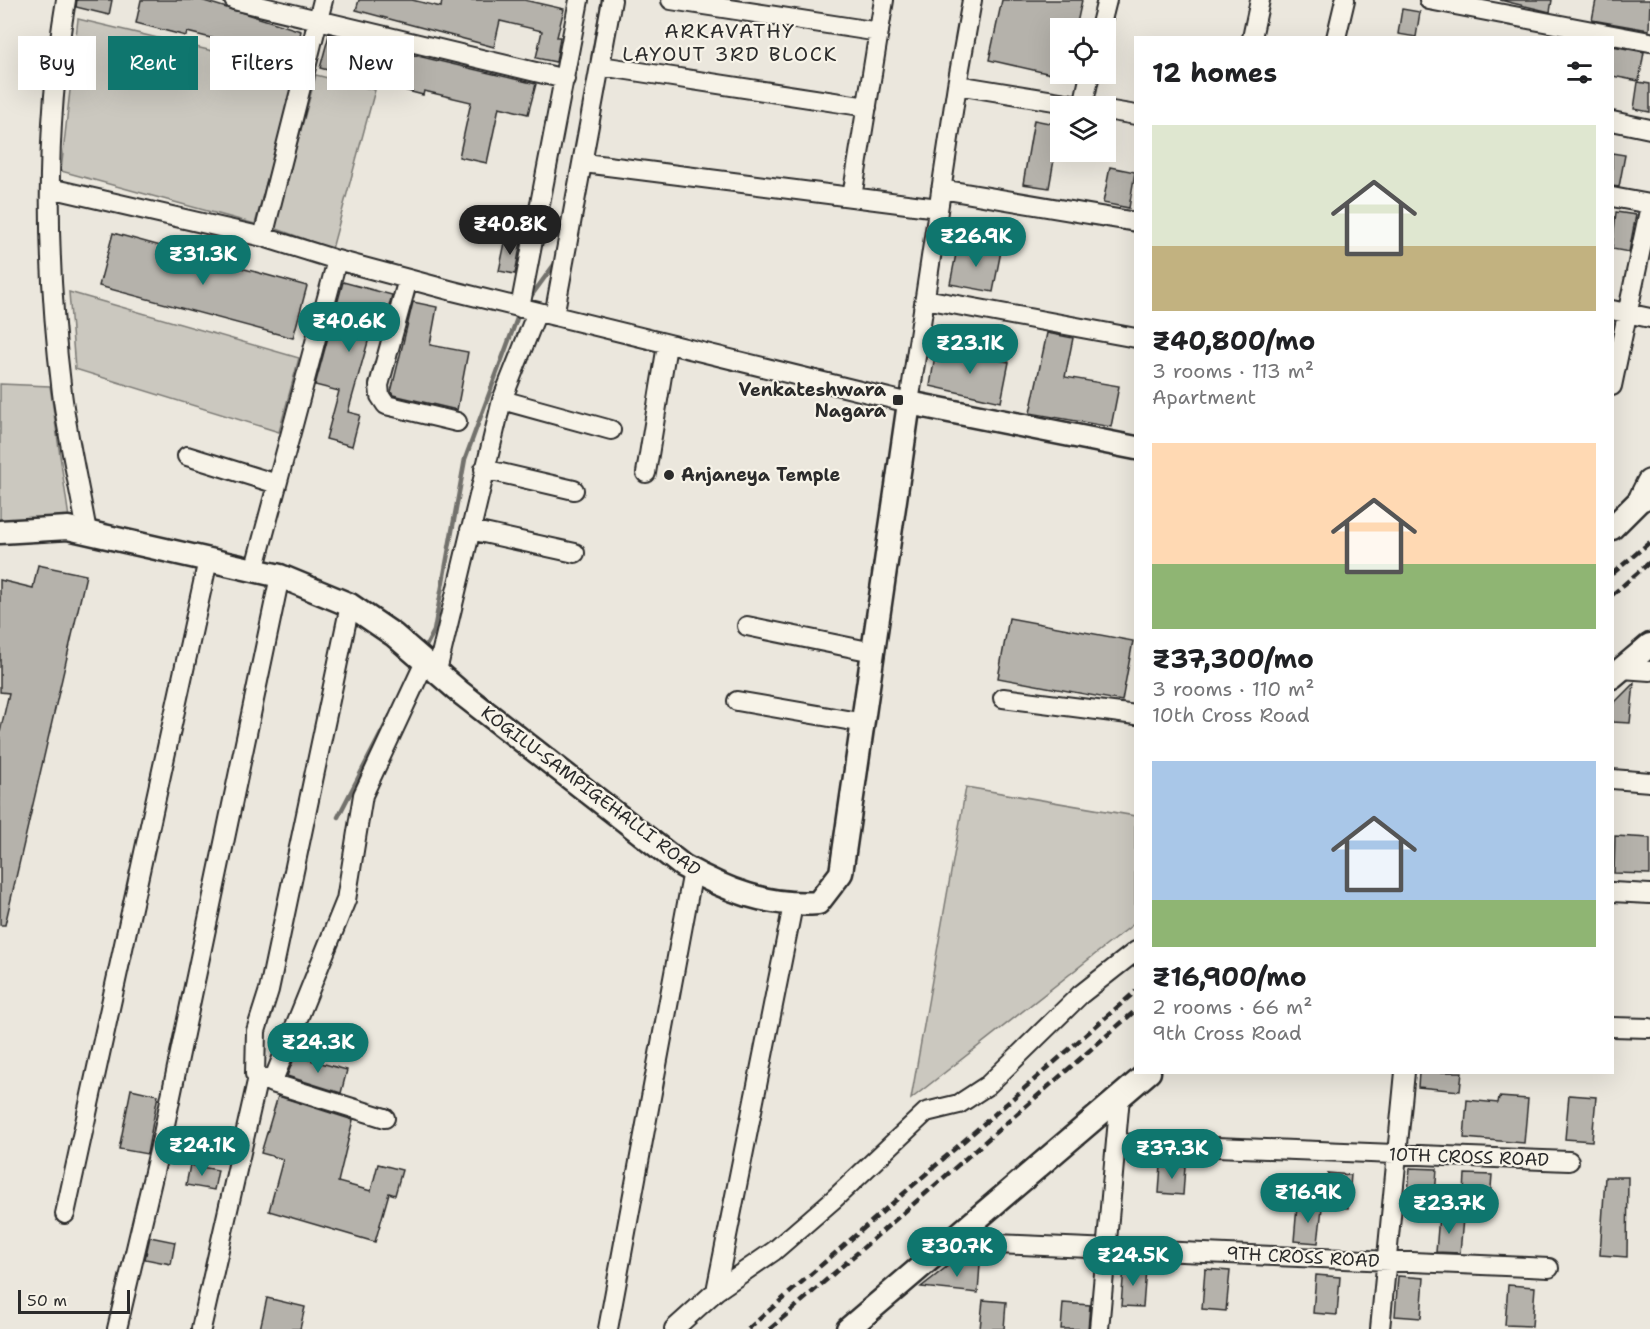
<!DOCTYPE html>
<meta charset="utf-8">
<style>
:root{--surface:#fff;--page:#f6f6f6;--text:#202124;--muted:#757577;--accent:#0f766e}
body{margin:0;font-family:"Shantell Sans",sans-serif;background:var(--page);color:var(--text);height:100vh;display:flex;flex-direction:column;font-size:22px;white-space:nowrap}
*{box-sizing:border-box;margin:0}
p{font-size:20px;color:var(--muted)}
.icon{flex:none;width:33px;height:33px;fill:none;stroke:currentColor;stroke-width:2;stroke-linecap:round;stroke-linejoin:round}
.map{position:relative;flex:1;overflow:hidden}
.side{position:absolute;left:1134px;top:36px;width:480px;height:1038px;display:flex;flex-direction:column;background:var(--surface);border-radius:0px;box-shadow:0 6px 24px #0002}
.side>*{flex:none}
.guide{position:absolute;left:18px;top:36px;width:570px;height:54px;display:flex;gap:12px}
.buttons{position:absolute;left:1050px;top:18px;display:grid;gap:12px}
.buttons a{display:grid;place-items:center;width:66px;height:66px;border-radius:0px;background:var(--surface);box-shadow:0 6px 24px #0002;font-size:30px}
.scale{position:absolute;left:18px;bottom:15px;width:112px;box-sizing:border-box;padding-left:6px;border:3px solid #2b2b2b;border-top:0;font-size:16px;line-height:21px;white-space:nowrap;color:#2b2b2b;-webkit-text-stroke:4px #f7f3e8;paint-order:stroke}
.price{position:absolute;translate:-50% -51px;padding:0 14px;border-radius:21px;background:var(--accent);color:#fff;font-size:20px;line-height:39px;filter:drop-shadow(0 2px 3px #0008)}
.price::after{content:'';position:absolute;left:50%;top:36px;width:18px;height:14px;margin-left:-9px;background:inherit;clip-path:polygon(0 0,100% 0,50% 100%)}
.price.active{background:#222;color:#fff}
ul{padding:0;list-style:none}
li{display:grid;align-content:center;gap:12px;height:318px;padding:0 18px}
li span{display:grid;place-items:center;height:186px;border-radius:0px;color:#555}
li>.icon{margin-inline-start:auto}
span .icon{width:108px;height:108px;fill:#fffc;stroke-width:1}
li b{font-size:26px}
h2{display:flex;justify-content:space-between;align-items:center;height:72px;padding:0 18px;font-size:26px}
.tag{padding:0 21px;border-radius:0px;background:var(--surface);box-shadow:0 6px 24px #0002;font-size:21px;line-height:54px}
.tag.active{background:var(--accent);color:#fff}
.map>svg:first-child{display:block}
</style>
<div class="map">
<svg width="1650" height="1329" viewBox="0 0 1650 1329">
<rect width="100%" height="100%" fill="#ebe7dd"/>
<filter id="ink" filterUnits="userSpaceOnUse"><feTurbulence type="fractalNoise" baseFrequency=".0167" numOctaves="2"/><feDisplacementMap in="SourceGraphic" scale="12" xChannelSelector="R" yChannelSelector="G"/><feConvolveMatrix kernelMatrix="1 2 1 2 8 2 1 2 1" color-interpolation-filters="sRGB"/></filter>
<g filter="url(#ink)">
<path fill="#cbc8bf" stroke="#7b7a75" stroke-width="1.5" d="M 78,19 L 297,71 L 255,224 L 61,171 Z
M 316,75 L 375,90 L 332,249 L 274,228 Z
M 69,292 L 299,358 L 279,432 L 75,369 Z
M 0,384 L 50,386 L 69,518 L 0,520 Z
M 966,787 L 1135,816 L 1135,923 L 911,1099 Z"/>
<g fill="none" stroke-linecap="round" stroke-linejoin="round">
<path stroke="#72716c" stroke-width="4.5" d="M 592,59 L 603,0
M 529,299 L 556,262
M 423,652 L 434,631 L 465,459 L 519,313
M 338,817 L 390,716"/>
</g>
<path fill="#b5b2ab" stroke="#2b2b2b" stroke-width="1.5" d="M 77,0 L 112,0 L 109,15 L 76,7 Z
M 141,0 L 201,0 L 301,31 L 294,63 L 243,50 L 244,48 L 218,42 L 219,40 L 187,32 L 186,36 L 136,23 Z
M 359,0 L 412,0 L 441,7 L 442,0 L 524,0 L 564,9 L 557,37 L 560,37 L 556,62 L 536,58 L 542,31 L 500,21 L 494,47 L 356,10 Z
M 1002,0 L 1082,0 L 1076,28 L 1060,28 L 1060,76 L 989,60 Z
M 1500,0 L 1552,0 L 1550,12 Z
M 1596,0 L 1650,0 L 1649,30 L 1592,20 Z
M 1402,9 L 1420,12 L 1416,37 L 1398,34 Z
M 329,35 L 536,84 L 528,114 L 499,107 L 487,163 L 459,157 L 471,102 L 424,91 L 423,95 L 320,68 Z
M 1612,46 L 1644,52 L 1639,81 L 1612,76 Z
M 1638,82 L 1650,84 L 1650,112 L 1634,109 Z
M 1034,120 L 1060,125 L 1060,150 L 1056,149 L 1049,188 L 1023,184 Z
M 1612,153 L 1625,155 L 1619,187 L 1612,186 Z
M 1110,167 L 1135,172 L 1129,208 L 1103,203 Z
M 1616,212 L 1636,215 L 1629,252 L 1612,249 Z
M 113,233 L 307,286 L 293,338 L 99,286 Z
M 506,238 L 521,241 L 515,274 L 499,271 Z
M 958,244 L 1001,251 L 993,292 L 950,284 Z
M 343,282 L 392,295 L 383,327 L 373,324 L 348,412 L 360,415 L 352,446 L 326,439 L 339,391 L 315,385 Z
M 413,302 L 437,307 L 430,345 L 468,352 L 457,410 L 393,395 L 391,392 Z
M 1047,333 L 1073,338 L 1065,377 L 1119,386 L 1111,427 L 1030,413 Z
M 936,349 L 1009,362 L 1001,402 L 930,386 Z
M 38,565 L 86,575 L 5,925 L 0,925 L 0,732 L 9,693 L 0,692 L 0,580 L 33,588 Z
M 1009,618 L 1133,641 L 1122,701 L 998,678 Z
M 1634,683 L 1630,723 L 1612,722 L 1612,705 Z
M 1615,836 L 1650,838 L 1650,874 L 1614,873 Z
M 295,1056 L 347,1070 L 341,1093 L 287,1076 Z
M 1419,1072 L 1462,1072 L 1460,1091 L 1418,1087 Z
M 131,1089 L 158,1095 L 147,1154 L 119,1149 Z
M 1569,1095 L 1596,1097 L 1592,1141 L 1565,1139 Z
M 278,1096 L 353,1120 L 338,1182 L 371,1191 L 378,1164 L 402,1170 L 395,1195 L 389,1193 L 375,1242 L 269,1211 L 283,1159 L 261,1153 Z
M 1499,1097 L 1528,1099 L 1524,1143 L 1464,1138 L 1467,1100 L 1498,1103 Z
M 1161,1164 L 1185,1166 L 1183,1195 L 1159,1193 Z
M 190,1165 L 218,1170 L 214,1190 L 186,1185 Z
M 1410,1168 L 1437,1169 L 1434,1209 L 1407,1207 Z
M 1328,1173 L 1351,1175 L 1348,1208 L 1324,1206 Z
M 1465,1174 L 1492,1175 L 1489,1213 L 1463,1211 Z
M 1605,1177 L 1628,1177 L 1627,1257 L 1600,1255 Z
M 1297,1206 L 1322,1208 L 1318,1243 L 1294,1241 Z
M 1439,1216 L 1463,1218 L 1460,1253 L 1436,1252 Z
M 150,1237 L 175,1242 L 171,1264 L 145,1259 Z
M 953,1262 L 980,1264 L 978,1293 L 921,1287 Z
M 1124,1267 L 1146,1269 L 1143,1307 L 1121,1306 Z
M 1205,1269 L 1230,1271 L 1226,1311 L 1202,1309 Z
M 1316,1275 L 1340,1277 L 1337,1315 L 1313,1313 Z
M 1398,1276 L 1424,1278 L 1421,1318 L 1395,1316 Z
M 1508,1285 L 1535,1287 L 1532,1326 L 1505,1325 Z
M 267,1298 L 305,1307 L 300,1329 L 260,1329 Z
M 983,1300 L 1006,1302 L 1004,1329 L 980,1329 Z
M 1063,1303 L 1090,1305 L 1088,1329 L 1061,1329 Z"/>
<g fill="none" stroke-linecap="round" stroke-linejoin="round">
<g stroke="#2b2b2b" stroke-width="22">
<path id="minor" d="M 66,0 C 44,129 46,263 62,393 C 68,440 79,486 87,532
M 234,0 L 565,79
M 671,0 L 879,32
M 1429,0 L 1650,42
M 1100,28 L 1107,0
M 1252,38 L 1260,0
M 1336,38 L 1345,0
M 601,66 L 867,107
M 957,85 L 1085,106
M 1083,106 L 1090,74
M 1106,110 L 1136,115
M 1612,121 L 1650,129
M 584,163 L 938,208
M 50,188 L 263,237 L 337,260 L 453,291 L 909,403 L 957,85 L 972,0
M 941,189 L 1136,222
M 852,197 L 884,0
M 1612,197 L 1650,204
M 263,237 L 323,0
M 408,279 L 379,385 L 380,396 L 386,405 L 457,422
M 925,299 L 1136,338
M 520,308 L 579,0
M 1612,310 L 1650,318
M 554,316 L 612,0
M 1612,386 L 1650,206
M 502,400 L 611,430
M 187,456 L 277,484
M 484,469 L 574,490
M 646,473 L 667,345
M 470,530 L 575,553
M 254,571 L 337,260
M 350,605 L 269,990 L 256,1031 L 255,1074 L 272,1083 L 346,900 L 363,795 L 425,662
M 747,626 L 873,652
M 1622,669 L 1650,671
M 437,671 L 502,400 L 537,312
M 1003,698 L 1136,715
M 737,701 L 864,723
M 1612,779 L 1650,782
M 1612,892 L 1650,894
M 1612,1027 L 1650,1028
M 272,1083 L 385,1118
M 1116,1143 L 1569,1161
M 65,1214 L 208,560
M 950,1242 L 1549,1268
M 716,1291 L 774,1251 L 834,1199 L 926,1112 L 959,1104 L 988,1085 L 1080,995 L 1136,951
M 117,1329 L 163,1134 L 280,576
M 201,1329 L 258,1077
M 608,1329 L 693,871
M 674,1329 L 716,1291 L 793,905
M 1099,1329 L 1120,1097
M 1380,1329 L 1405,1072"/>
</g>
<g stroke="#2b2b2b" stroke-width="27">
<path id="tertiary" d="M 1612,528 L 1643,497
M 0,532 L 68,528 L 280,576 L 350,605 L 394,635 L 461,693 L 683,866 C 726,890 768,907 818,903 L 841,873 L 909,403 L 1136,448
M 1612,677 L 1650,645
M 848,1329 L 1149,1072"/>
</g>
<g stroke="#2b2b2b" stroke-width="30">
<path id="secondary" d="M 1643,497 L 1650,483"/>
</g>
<use href="#minor" stroke="#f7f3e8" stroke-width="18"/>
<use href="#tertiary" stroke="#f7f3e8" stroke-width="22"/>
<use href="#secondary" stroke="#f7f3e8" stroke-width="26"/>
<path stroke="#2b2b2b" stroke-width="4.5" stroke-dasharray="9 4.5" stroke-linecap="butt" d="M 1612,574 L 1650,542
M 1612,595 L 1650,562
M 748,1329 L 1136,991
M 770,1329 L 1136,1010"/>
</g>
</g>
<g fill="#2b2b2b" stroke="#f7f3e8" stroke-width="2">
<rect x="892" y="394" width="12" height="12" rx="3"/>
<circle cx="669" cy="475" r="6"/>
</g>
<g text-anchor="middle" stroke-width="4.5" stroke-linejoin="round" paint-order="stroke">
<g font-size="18" font-weight="bold" fill="#2b2b2b" stroke="#f7f3e8" text-anchor="end">
<text x="886" y="396">Venkateshwara<tspan x="886" dy="21">Nagara</tspan></text>
<text x="681" y="481" text-anchor="start">Anjaneya Temple</text>
</g>
<g font-size="18" fill="#2b2b2b" stroke="#f7f3e8">
<text transform="translate(591 791) rotate(37)" y="6">KOGILU-SAMPIGEHALLI ROAD</text>
<text transform="translate(1469 1157) rotate(2)" y="6">10TH CROSS ROAD</text>
<text transform="translate(1303 1257) rotate(3)" y="6">9TH CROSS ROAD</text>
</g>
<g font-size="20" letter-spacing="1.5" fill="#2b2b2b" stroke="#f7f3e8">
<text x="730" y="38">ARKAVATHY<tspan x="730" dy="23">LAYOUT 3RD BLOCK</tspan></text>
</g>
</g>
</svg>
<div class="buttons">
<a><svg class="icon" aria-label="locate" viewBox="0 0 24 24"><circle cx="12" cy="12" r="6"/><path d="M12 2v4M12 18v4M2 12h4M18 12h4"/></svg></a>
<a><svg class="icon" aria-label="layers" viewBox="0 0 24 24"><path d="M12 4l9 5-9 5-9-5zM3 14l9 5 9-5"/></svg></a>
</div>
<div class="scale">50 m</div>
<b class="price active" style="left:510px;top:256px">₹40.8K</b>
<b class="price" style="left:976px;top:268px">₹26.9K</b>
<b class="price" style="left:203px;top:286px">₹31.3K</b>
<b class="price" style="left:349px;top:353px">₹40.6K</b>
<b class="price" style="left:970px;top:375px">₹23.1K</b>
<b class="price" style="left:318px;top:1074px">₹24.3K</b>
<b class="price" style="left:202px;top:1177px">₹24.1K</b>
<b class="price" style="left:1172px;top:1180px">₹37.3K</b>
<b class="price" style="left:1308px;top:1224px">₹16.9K</b>
<b class="price" style="left:1449px;top:1235px">₹23.7K</b>
<b class="price" style="left:957px;top:1278px">₹30.7K</b>
<b class="price" style="left:1133px;top:1287px">₹24.5K</b>
<div class="guide">
<a class="tag">Buy</a>
<a class="tag active">Rent</a>
<a class="tag">Filters</a>
<a class="tag">New</a>
</div>
<section class="side">
<h2>12 homes<svg class="icon" aria-label="filters" viewBox="0 0 24 24"><path d="M4 7h16M4 17h16"/><circle cx="9" cy="7" r="2"/><circle cx="15" cy="17" r="2"/></svg></h2>
<ul>
<li><span style="background:linear-gradient(#dfe7d0 65%,#c2b280 0)"><svg class="icon" aria-label="home" viewBox="0 0 24 24"><path d="M3 11l9-7 9 7M6 9v11h12V9"/></svg></span><div><b>₹40,800/mo</b><p>3 rooms · 113 m²</p><p>Apartment</p></div></li>
<li><span style="background:linear-gradient(#ffd9b3 65%,#8fb573 0)"><svg class="icon" aria-label="home" viewBox="0 0 24 24"><path d="M3 11l9-7 9 7M6 9v11h12V9"/></svg></span><div><b>₹37,300/mo</b><p>3 rooms · 110 m²</p><p>10th Cross Road</p></div></li>
<li><span style="background:linear-gradient(#a9c7e8 75%,#8fb573 0)"><svg class="icon" aria-label="home" viewBox="0 0 24 24"><path d="M3 11l9-7 9 7M6 9v11h12V9"/></svg></span><div><b>₹16,900/mo</b><p>2 rooms · 66 m²</p><p>9th Cross Road</p></div></li>
</ul>
</section>
</div>
